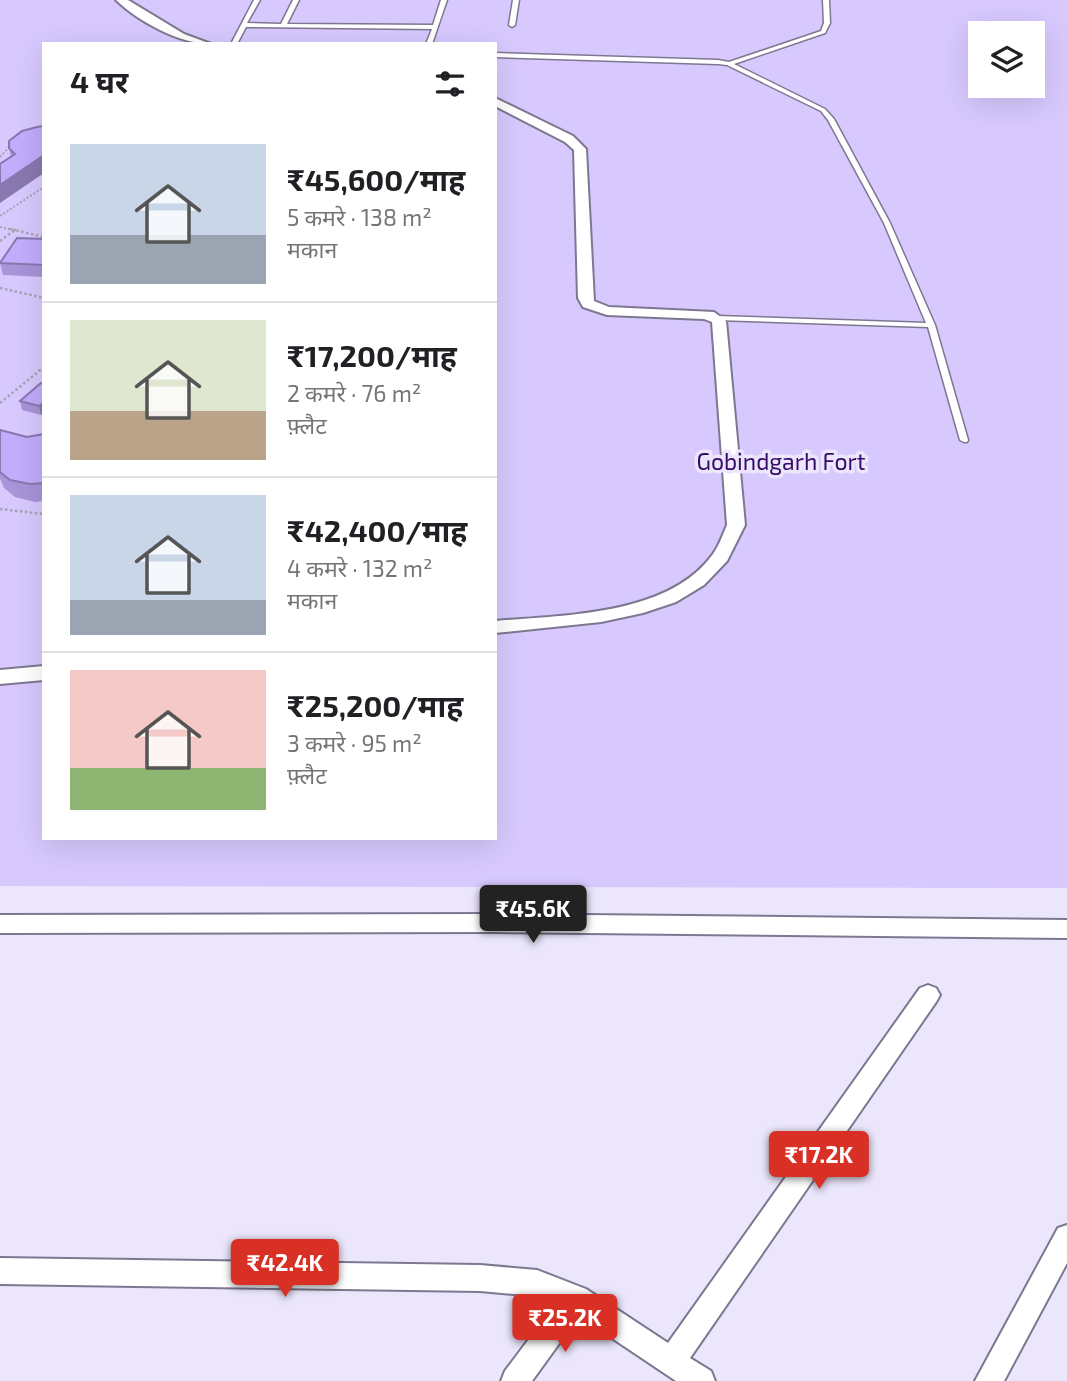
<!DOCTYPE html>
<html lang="hi">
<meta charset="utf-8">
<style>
:root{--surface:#fff;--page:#f2f2f2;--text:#202124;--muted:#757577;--line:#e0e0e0;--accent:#d93025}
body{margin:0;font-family:"Exo 2","Noto Sans Devanagari",sans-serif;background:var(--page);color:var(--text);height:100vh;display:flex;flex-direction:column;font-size:26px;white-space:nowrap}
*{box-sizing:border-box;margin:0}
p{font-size:23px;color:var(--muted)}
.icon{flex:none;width:38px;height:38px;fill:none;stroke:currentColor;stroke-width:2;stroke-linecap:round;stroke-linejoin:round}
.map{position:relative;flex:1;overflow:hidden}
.details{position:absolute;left:42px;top:42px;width:455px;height:798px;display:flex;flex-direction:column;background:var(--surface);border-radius:0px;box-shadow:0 7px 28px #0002}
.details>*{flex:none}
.fabs{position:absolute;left:968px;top:21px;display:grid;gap:14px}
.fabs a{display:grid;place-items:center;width:77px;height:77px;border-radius:0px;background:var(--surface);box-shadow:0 7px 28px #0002;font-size:35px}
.price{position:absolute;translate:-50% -60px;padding:0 16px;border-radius:7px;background:var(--accent);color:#fff;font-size:23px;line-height:46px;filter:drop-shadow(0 2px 4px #0008)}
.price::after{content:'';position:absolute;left:50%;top:42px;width:21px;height:16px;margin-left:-10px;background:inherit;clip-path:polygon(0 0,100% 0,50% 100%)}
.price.on{background:#222;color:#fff}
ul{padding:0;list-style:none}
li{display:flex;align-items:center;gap:21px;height:175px;padding:0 28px}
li+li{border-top:2px solid var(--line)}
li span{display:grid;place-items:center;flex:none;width:196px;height:140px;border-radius:0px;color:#555}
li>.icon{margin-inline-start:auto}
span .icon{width:84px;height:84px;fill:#fffc;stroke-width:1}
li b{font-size:30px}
h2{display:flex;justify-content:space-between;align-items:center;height:84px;padding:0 28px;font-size:30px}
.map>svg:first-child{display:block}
</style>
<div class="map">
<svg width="1067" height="1381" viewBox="0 0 1067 1381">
<rect width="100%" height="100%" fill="#ebe6fb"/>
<path fill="#d7c9fe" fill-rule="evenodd" d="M 0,0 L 1067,0 L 1067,888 L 0,886 ZM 980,33 L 1032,33 L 1032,86 L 980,86 ZM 44,44 L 495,44 L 495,838 L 44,838 Z"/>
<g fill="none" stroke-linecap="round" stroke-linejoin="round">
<g stroke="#7d7790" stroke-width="3">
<path id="service" d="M 254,0 L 260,0 L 247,23 L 281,24 L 293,0 L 299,0 L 287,24 L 433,25 L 441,0 L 447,0 L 432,44 L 426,44 L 432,29 L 246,27 L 237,44 L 231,44 Z
M 513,0 L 519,0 L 515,25 L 512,27 L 509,25 Z
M 823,0 L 829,0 L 830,23 L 825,33 L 734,64 L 825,109 L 834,119 L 890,223 L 935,325 L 968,440 L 967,442 L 964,442 L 960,440 L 928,327 L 717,320 L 713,318 L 717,316 L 926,323 L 884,223 L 828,120 L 821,111 L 727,65 L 718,64 L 495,57 L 495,53 L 718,60 L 729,62 L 821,31 L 824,23 Z"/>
</g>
<g stroke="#7d7790" stroke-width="4">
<path id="minor" d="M 116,0 L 128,0 L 184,34 L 211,44 C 180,44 139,22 116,0 Z
M 495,98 L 573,136 L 586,149 L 594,301 L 609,307 L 714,312 L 726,321 L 745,525 L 727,561 L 704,585 L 676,602 L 643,613 L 601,622 L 495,633 L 495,621 C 563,615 669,616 713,554 C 719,546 723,534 727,525 L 712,322 L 704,319 L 607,315 L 583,307 L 578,298 L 574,150 L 565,142 L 495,106 Z
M 44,666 L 44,680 L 0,684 L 0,670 Z
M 495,914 L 1067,920 L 1067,938 L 495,932 L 0,933 L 0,915 Z
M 928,985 L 936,988 L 940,995 L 936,1002 L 690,1358 L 711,1371 L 715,1381 L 676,1381 L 579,1316 L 532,1381 L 501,1381 L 505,1371 L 556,1303 L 537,1296 L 480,1291 L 0,1284 L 0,1258 L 480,1265 L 537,1270 L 586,1289 L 668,1343 L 920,988 Z
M 1067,1225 L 1067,1263 L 1004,1381 L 975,1381 L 1058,1228 Z"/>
</g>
<path stroke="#a6a2b3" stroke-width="2" stroke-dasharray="2 2" stroke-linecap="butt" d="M 0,157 L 12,144
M 0,216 L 44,187
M 0,227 L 15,230
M 14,230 L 17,230"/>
<path stroke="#a6a2b3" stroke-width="2.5" stroke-dasharray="2.5 2.5" stroke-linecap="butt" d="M 9,229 L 15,230
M 0,241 L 15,230 L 44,237
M 0,288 L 44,298
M 0,403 L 44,367
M 0,509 L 44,514"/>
<use href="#service" fill="#fff" fill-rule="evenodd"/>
<use href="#minor" fill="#fff" fill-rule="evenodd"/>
</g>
<path fill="#a794d9" d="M 9,148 L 44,173 L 11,157 Z
M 44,239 L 44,277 L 3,275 L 0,263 Z
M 44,384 L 44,412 L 41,415 L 22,410 L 20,401 Z
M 0,430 L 27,437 L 44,434 L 44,501 L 35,502 L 15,497 L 4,488 L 0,478 Z"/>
<path fill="#8878b0" d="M 44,155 L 44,173 L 0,203 L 0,185 Z
M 44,402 L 44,412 L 41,415 L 39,406 Z"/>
<path fill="#c2acfc" stroke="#8878b0" stroke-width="2" d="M 44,126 L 44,155 L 0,185 L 0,164 L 15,154 L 9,148 L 9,141 L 22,131 L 37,127 Z
M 17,238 L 44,239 L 44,265 L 0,263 Z
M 41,383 L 44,384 L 44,402 L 39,406 L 20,401 Z
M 0,430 L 27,437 L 44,434 L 44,483 L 30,484 L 10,480 L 0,472 Z"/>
<g text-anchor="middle" stroke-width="7" stroke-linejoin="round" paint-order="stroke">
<g font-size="23" fill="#360a68" stroke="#ebe6fb">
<text x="781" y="470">Gobindgarh Fort</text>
</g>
</g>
</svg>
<div class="fabs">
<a><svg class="icon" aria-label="layers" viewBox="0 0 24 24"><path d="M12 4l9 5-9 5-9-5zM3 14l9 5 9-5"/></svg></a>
</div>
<b class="price on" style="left:533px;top:945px">₹45.6K</b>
<b class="price" style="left:819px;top:1191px">₹17.2K</b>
<b class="price" style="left:285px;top:1299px">₹42.4K</b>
<b class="price" style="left:565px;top:1354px">₹25.2K</b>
<section class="details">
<h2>4 घर<svg class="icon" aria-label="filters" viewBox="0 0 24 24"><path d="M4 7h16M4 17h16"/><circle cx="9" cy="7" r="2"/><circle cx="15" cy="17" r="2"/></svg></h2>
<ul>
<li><span style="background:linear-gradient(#c9d6e8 65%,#9aa5b1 0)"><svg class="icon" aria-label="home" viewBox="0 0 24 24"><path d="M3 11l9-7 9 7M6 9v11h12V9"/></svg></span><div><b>₹45,600/माह</b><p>5 कमरे · 138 m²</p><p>मकान</p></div></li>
<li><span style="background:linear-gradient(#dfe7d0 65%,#b9a48a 0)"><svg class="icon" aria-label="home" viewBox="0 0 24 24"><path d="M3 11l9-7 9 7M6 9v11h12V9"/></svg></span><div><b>₹17,200/माह</b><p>2 कमरे · 76 m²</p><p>फ़्लैट</p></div></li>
<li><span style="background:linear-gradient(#c9d6e8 75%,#9aa5b1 0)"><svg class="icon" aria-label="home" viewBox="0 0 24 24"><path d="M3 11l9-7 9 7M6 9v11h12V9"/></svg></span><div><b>₹42,400/माह</b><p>4 कमरे · 132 m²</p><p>मकान</p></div></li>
<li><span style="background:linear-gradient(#f6c9c9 70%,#8fb573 0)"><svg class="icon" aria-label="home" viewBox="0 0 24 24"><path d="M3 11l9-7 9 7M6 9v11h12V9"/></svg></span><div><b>₹25,200/माह</b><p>3 कमरे · 95 m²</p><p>फ़्लैट</p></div></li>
</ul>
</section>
</div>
